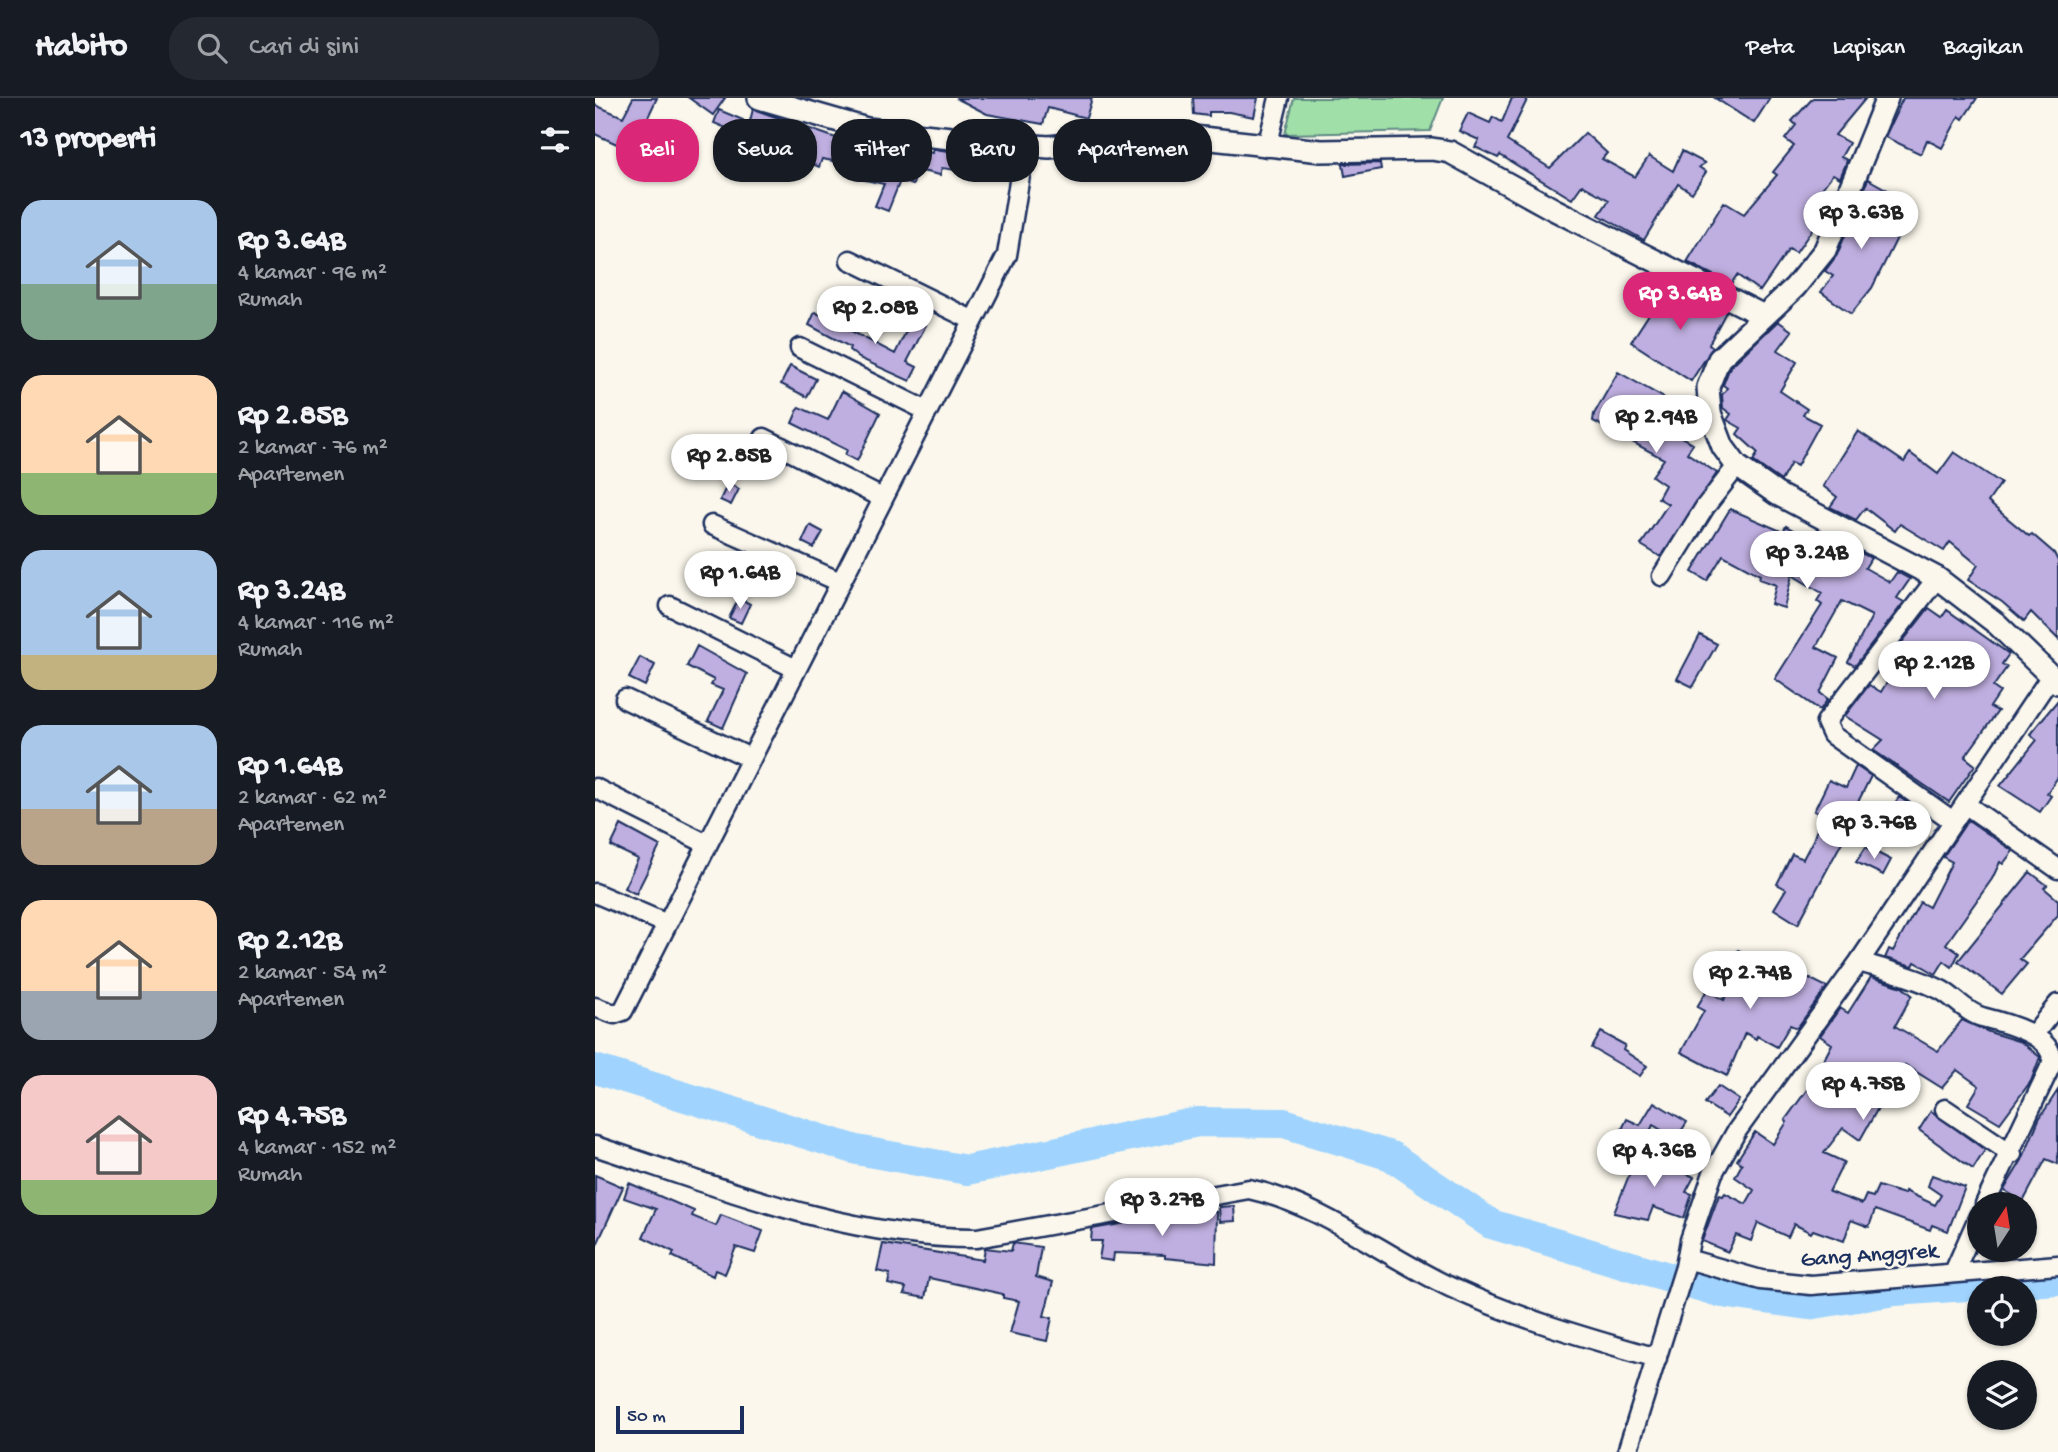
<!DOCTYPE html>
<html lang="id">
<meta charset="utf-8">
<style>
:root{--surface:#171b24;--page:#242831;--text:#f1f3f6;--muted:#9ea1a6;--line:#363941;--accent:#db2777}
body{margin:0;font-family:"Gochi Hand",sans-serif;background:var(--page);color:var(--text);height:100vh;display:flex;flex-direction:column;font-size:26px;white-space:nowrap}
*{box-sizing:border-box;margin:0}
p{font-size:23px;color:var(--muted)}
.icon{flex:none;width:38px;height:38px;fill:none;stroke:currentColor;stroke-width:2;stroke-linecap:round;stroke-linejoin:round}
.map{position:relative;flex:1;overflow:hidden}
.details{display:flex;flex-direction:column;background:var(--surface);width:595px}
.details>*{flex:none}
.guide{position:absolute;left:21px;top:21px;width:665px;height:63px;display:flex;gap:14px}
.needle{width:46px;rotate:12deg}
.buttons{position:absolute;left:1372px;top:1094px;display:grid;gap:14px}
.buttons a{display:grid;place-items:center;width:70px;height:70px;border-radius:50%;background:var(--surface);box-shadow:0 2px 5px #0004;font-size:35px}
.scale{position:absolute;left:21px;bottom:18px;width:128px;box-sizing:border-box;padding-left:7px;border:4px solid #1b2f5e;border-top:0;font-size:19px;line-height:24px;white-space:nowrap;color:#1b2f5e;-webkit-text-stroke:5px #fbf7ec;paint-order:stroke}
.price{position:absolute;translate:-50% -60px;padding:0 16px;border-radius:24px;background:#fff;color:#222;font-size:23px;line-height:46px;filter:drop-shadow(0 2px 4px #0008)}
.price::after{content:'';position:absolute;left:50%;top:42px;width:21px;height:16px;margin-left:-10px;background:inherit;clip-path:polygon(0 0,100% 0,50% 100%)}
.price.on{background:var(--accent);color:#fff}
ul{padding:0;list-style:none}
li{display:flex;align-items:center;gap:21px;height:175px;padding:0 21px}
li span{display:grid;place-items:center;flex:none;width:196px;height:140px;border-radius:21px;color:#555}
li>.icon{margin-inline-start:auto}
span .icon{width:84px;height:84px;fill:#fffc;stroke-width:1}
li b{font-size:30px}
h2{display:flex;justify-content:space-between;align-items:center;height:84px;padding:0 21px;font-size:30px}
.chip{padding:0 24px;border-radius:28px;background:var(--surface);box-shadow:0 2px 5px #0004;font-size:24px;line-height:63px}
.chip.on{background:var(--accent);color:#fff}
header{display:flex;align-items:center;gap:42px;box-sizing:border-box;height:98px;padding:0 35px;background:var(--surface);border-bottom:2px solid var(--line)}
header strong{font-size:33px}
nav{display:flex;gap:38px;margin-inline-start:auto;font-size:24px}
.search{width:490px;height:63px;background:var(--page);display:flex;align-items:center;gap:18px;box-sizing:border-box;padding:0 24px;border-radius:28px;color:var(--muted);font-size:26px}
main{display:flex;flex:1;min-height:0}
.map>svg:first-child{display:block}
</style>
<header>
<strong>Habito</strong>
<div class="search"><svg class="icon" aria-label="search" viewBox="0 0 24 24"><circle cx="10" cy="10" r="6"/><path d="M15 15l6 6"/></svg>Cari di sini</div>
<nav><a>Peta</a><a>Lapisan</a><a>Bagikan</a></nav>
</header>
<main>
<section class="details">
<h2>13 properti<svg class="icon" aria-label="filters" viewBox="0 0 24 24"><path d="M4 7h16M4 17h16"/><circle cx="9" cy="7" r="2"/><circle cx="15" cy="17" r="2"/></svg></h2>
<ul>
<li><span style="background:linear-gradient(#a9c7e8 60%,#7fa58c 0)"><svg class="icon" aria-label="home" viewBox="0 0 24 24"><path d="M3 11l9-7 9 7M6 9v11h12V9"/></svg></span><div><b>Rp 3.64B</b><p>4 kamar · 96 m²</p><p>Rumah</p></div></li>
<li><span style="background:linear-gradient(#ffd9b3 70%,#8fb573 0)"><svg class="icon" aria-label="home" viewBox="0 0 24 24"><path d="M3 11l9-7 9 7M6 9v11h12V9"/></svg></span><div><b>Rp 2.85B</b><p>2 kamar · 76 m²</p><p>Apartemen</p></div></li>
<li><span style="background:linear-gradient(#a9c7e8 75%,#c2b280 0)"><svg class="icon" aria-label="home" viewBox="0 0 24 24"><path d="M3 11l9-7 9 7M6 9v11h12V9"/></svg></span><div><b>Rp 3.24B</b><p>4 kamar · 116 m²</p><p>Rumah</p></div></li>
<li><span style="background:linear-gradient(#a9c7e8 60%,#b9a48a 0)"><svg class="icon" aria-label="home" viewBox="0 0 24 24"><path d="M3 11l9-7 9 7M6 9v11h12V9"/></svg></span><div><b>Rp 1.64B</b><p>2 kamar · 62 m²</p><p>Apartemen</p></div></li>
<li><span style="background:linear-gradient(#ffd9b3 65%,#9aa5b1 0)"><svg class="icon" aria-label="home" viewBox="0 0 24 24"><path d="M3 11l9-7 9 7M6 9v11h12V9"/></svg></span><div><b>Rp 2.12B</b><p>2 kamar · 54 m²</p><p>Apartemen</p></div></li>
<li><span style="background:linear-gradient(#f6c9c9 75%,#8fb573 0)"><svg class="icon" aria-label="home" viewBox="0 0 24 24"><path d="M3 11l9-7 9 7M6 9v11h12V9"/></svg></span><div><b>Rp 4.75B</b><p>4 kamar · 152 m²</p><p>Rumah</p></div></li>
</ul>
</section>
<div class="map">
<svg width="1463" height="1354" viewBox="0 0 1463 1354">
<rect width="100%" height="100%" fill="#fbf7ec"/>
<filter id="ink" filterUnits="userSpaceOnUse"><feTurbulence type="fractalNoise" baseFrequency=".0143" numOctaves="2"/><feDisplacementMap in="SourceGraphic" scale="14" xChannelSelector="R" yChannelSelector="G"/><feConvolveMatrix kernelMatrix="1 2 1 2 8 2 1 2 1" color-interpolation-filters="sRGB"/></filter>
<g filter="url(#ink)">
<path fill="#a0e0a8" stroke="#5e8883" stroke-width="2" d="M 699,0 L 848,0 L 835,33 L 690,36 Z"/>
<g fill="none" stroke-linecap="round" stroke-linejoin="round">
<path stroke="#a0d4fe" stroke-width="30" d="M 0,971 L 262,1052 L 372,1072 L 603,1024 L 689,1025 L 796,1058 L 896,1126 L 1127,1195 L 1213,1207 L 1300,1193 L 1463,1182"/>
</g>
<path fill="#bfafe0" stroke="#1b2f5e" stroke-width="2" d="M 38,0 L 62,0 L 37,53 L 0,36 L 0,7 L 28,19 Z
M 94,0 L 130,0 L 118,17 Z
M 361,0 L 497,0 L 491,20 L 453,10 L 448,26 L 392,16 Z
M 598,0 L 663,0 L 659,19 L 634,14 L 614,14 L 614,18 L 599,16 Z
M 917,0 L 933,0 L 912,43 L 955,70 L 990,35 L 1012,55 L 1007,61 L 1040,79 L 1054,58 L 1078,73 L 1087,53 L 1110,65 L 1104,69 L 1111,74 L 1097,95 L 1083,86 L 1049,142 L 1004,117 L 1014,102 L 987,87 L 977,101 L 905,57 L 903,60 L 880,49 L 884,42 L 864,33 L 873,15 L 895,25 L 898,19 L 907,24 Z
M 1120,0 L 1175,0 L 1159,25 Z
M 1218,0 L 1271,0 L 1240,37 L 1254,45 L 1246,59 L 1252,62 L 1250,68 L 1245,80 L 1238,76 L 1216,105 L 1229,114 L 1201,155 L 1194,151 L 1165,193 L 1142,177 L 1136,186 L 1092,164 L 1129,104 L 1149,116 L 1182,77 L 1178,74 L 1199,48 L 1190,41 L 1201,27 L 1197,23 Z
M 1308,0 L 1382,0 L 1368,21 L 1364,18 L 1347,50 L 1332,42 L 1326,56 L 1290,39 Z
M 158,11 L 238,39 L 306,50 L 311,48 L 337,55 L 338,51 L 387,57 L 384,75 L 347,70 L 345,77 L 322,72 L 318,87 L 305,83 L 293,113 L 280,108 L 289,86 L 261,80 L 264,68 L 227,61 L 224,69 L 200,58 L 201,55 L 174,45 L 179,31 L 155,23 Z
M 124,12 L 148,22 L 143,35 L 119,25 Z
M 785,65 L 786,71 L 750,78 L 748,66 Z
M 1273,81 L 1296,94 L 1281,129 L 1302,140 L 1277,190 L 1256,216 L 1226,194 L 1238,178 L 1230,173 L 1242,157 Z
M 1071,187 L 1131,214 L 1114,246 L 1118,249 L 1096,283 L 1036,244 L 1058,210 L 1061,212 Z
M 220,214 L 300,256 L 317,221 L 331,227 L 312,264 L 322,269 L 315,283 L 264,260 L 254,252 L 255,249 L 214,227 Z
M 1183,223 L 1197,233 L 1183,252 L 1202,264 L 1185,293 L 1212,311 L 1208,317 L 1225,326 L 1202,368 L 1196,365 L 1186,383 L 1158,363 L 1163,355 L 1142,336 L 1146,330 L 1132,322 L 1136,316 L 1128,310 L 1127,297 L 1132,290 L 1128,287 L 1135,269 Z
M 195,268 L 221,281 L 212,299 L 186,286 Z
M 1023,274 L 1069,300 L 1058,322 L 1098,346 L 1092,355 L 1122,375 L 1066,459 L 1046,447 L 1073,406 L 1063,400 L 1070,387 L 1057,378 L 1069,361 L 998,323 L 999,316 Z
M 247,293 L 285,315 L 262,363 L 250,357 L 252,352 L 197,325 L 204,309 L 233,322 Z
M 1263,333 L 1309,364 L 1315,355 L 1343,376 L 1359,354 L 1406,385 L 1393,404 L 1434,438 L 1437,436 L 1459,455 L 1463,463 L 1463,541 L 1436,514 L 1429,523 L 1407,504 L 1373,482 L 1383,467 L 1355,444 L 1349,453 L 1305,426 L 1300,433 L 1270,410 L 1261,422 L 1235,409 L 1242,399 L 1228,388 Z
M 133,385 L 144,391 L 136,407 L 125,402 Z
M 1135,411 L 1188,434 L 1191,428 L 1244,459 L 1251,447 L 1276,460 L 1270,470 L 1295,484 L 1302,474 L 1315,481 L 1302,500 L 1309,504 L 1260,568 L 1253,564 L 1277,518 L 1247,503 L 1221,549 L 1243,560 L 1225,595 L 1233,601 L 1225,612 L 1180,581 L 1227,507 L 1222,503 L 1227,495 L 1197,477 L 1189,510 L 1176,506 L 1181,487 L 1164,481 L 1165,477 L 1128,457 L 1112,483 L 1097,474 Z
M 215,427 L 228,434 L 219,450 L 207,444 Z
M 144,500 L 155,506 L 146,525 L 134,520 Z
M 1334,510 L 1347,519 L 1352,512 L 1414,556 L 1407,566 L 1412,569 L 1398,589 L 1405,594 L 1395,609 L 1403,613 L 1370,659 L 1380,667 L 1354,704 L 1278,652 L 1288,642 L 1250,618 L 1274,587 L 1286,594 L 1299,572 L 1290,566 Z
M 1105,537 L 1122,546 L 1098,589 L 1082,581 Z
M 102,548 L 152,576 L 128,630 L 113,623 L 128,592 L 116,587 L 119,582 L 92,568 Z
M 45,559 L 60,567 L 50,588 L 34,580 Z
M 1463,602 L 1463,679 L 1452,695 L 1456,698 L 1445,714 L 1405,688 L 1442,642 L 1435,636 Z
M 1261,668 L 1276,678 L 1259,712 L 1263,714 L 1203,826 L 1179,811 L 1191,791 L 1182,786 L 1197,756 L 1208,761 L 1218,742 L 1227,717 L 1219,713 L 1234,682 L 1251,690 Z
M 1304,699 L 1328,715 L 1323,723 L 1328,726 L 1317,742 L 1289,722 Z
M 1373,722 L 1418,753 L 1408,766 L 1405,764 L 1397,781 L 1351,846 L 1364,855 L 1357,869 L 1349,863 L 1341,876 L 1320,864 L 1318,868 L 1290,860 L 1294,851 L 1298,853 L 1325,804 L 1334,809 L 1357,764 L 1348,759 Z
M 26,727 L 65,748 L 41,796 L 29,790 L 43,761 L 16,748 Z
M 1271,749 L 1296,762 L 1288,777 L 1261,764 Z
M 1435,774 L 1452,787 L 1449,790 L 1463,802 L 1463,817 L 1425,861 L 1432,866 L 1407,896 L 1363,863 Z
M 1143,852 L 1190,876 L 1194,870 L 1232,889 L 1202,930 L 1195,927 L 1182,949 L 1162,938 L 1161,941 L 1150,935 L 1132,978 L 1086,954 L 1109,913 L 1102,909 L 1112,892 L 1129,902 L 1143,874 L 1133,868 Z
M 1276,879 L 1307,889 L 1317,897 L 1300,928 L 1343,953 L 1367,922 L 1394,934 L 1426,944 L 1445,959 L 1436,983 L 1405,1025 L 1373,1006 L 1384,988 L 1362,972 L 1347,990 L 1310,967 L 1307,972 L 1305,971 L 1265,1042 L 1248,1030 L 1229,1055 L 1249,1064 L 1234,1094 L 1267,1106 L 1271,1097 L 1278,1099 L 1283,1088 L 1309,1096 L 1310,1093 L 1340,1107 L 1346,1097 L 1333,1088 L 1337,1077 L 1370,1089 L 1353,1133 L 1337,1127 L 1335,1132 L 1280,1112 L 1274,1129 L 1256,1122 L 1249,1143 L 1218,1132 L 1216,1135 L 1199,1126 L 1193,1139 L 1163,1125 L 1156,1143 L 1141,1137 L 1133,1154 L 1107,1143 L 1124,1097 L 1128,1098 L 1130,1095 L 1151,1106 L 1159,1092 L 1140,1079 L 1147,1066 L 1142,1062 L 1160,1034 L 1178,1046 L 1192,1024 L 1190,1022 L 1217,985 L 1237,946 L 1225,938 L 1245,910 L 1253,915 Z
M 1006,934 L 1030,947 L 1028,952 L 1052,968 L 1045,978 L 997,950 Z
M 1123,988 L 1144,1002 L 1132,1019 L 1110,1005 Z
M 1463,992 L 1463,1066 L 1451,1061 L 1428,1104 L 1409,1092 L 1427,1062 L 1444,1021 Z
M 1059,1004 L 1092,1024 L 1081,1041 L 1058,1027 L 1048,1048 L 1024,1037 L 1032,1021 L 1045,1027 Z
M 1336,1013 L 1390,1052 L 1378,1071 L 1324,1032 Z
M 1044,1052 L 1099,1079 L 1091,1094 L 1097,1096 L 1089,1120 L 1058,1109 L 1053,1122 L 1019,1115 Z
M 0,1077 L 28,1089 L 0,1151 Z
M 34,1085 L 99,1113 L 97,1118 L 121,1128 L 126,1117 L 168,1133 L 160,1155 L 141,1149 L 130,1176 L 120,1172 L 118,1178 L 77,1158 L 79,1154 L 48,1139 L 61,1111 L 29,1100 Z
M 639,1108 L 640,1123 L 625,1124 L 624,1109 Z
M 606,1113 L 622,1114 L 621,1165 L 570,1160 L 570,1157 L 519,1155 L 518,1163 L 504,1161 L 507,1143 L 496,1143 L 497,1131 L 543,1123 L 571,1124 L 571,1120 L 606,1119 Z
M 418,1145 L 446,1149 L 441,1179 L 458,1184 L 449,1218 L 457,1220 L 452,1243 L 415,1235 L 424,1203 L 408,1200 L 408,1196 L 334,1180 L 330,1200 L 309,1196 L 311,1190 L 293,1186 L 295,1176 L 282,1173 L 288,1146 L 388,1162 L 390,1150 L 416,1153 Z"/>
<g fill="none" stroke-linecap="round" stroke-linejoin="round">
<g stroke="#1b2f5e" stroke-width="23">
<path id="minor" d="M 672,49 L 684,0
M 255,162 L 377,222
M 205,250 L 330,312
M 169,340 L 287,400
M 117,427 L 245,484
M 1067,478 L 1110,409 L 1142,368
M 1342,480 L 1231,624 L 1237,637 L 1358,723
M 75,508 L 201,571
M 30,601 L 155,660
M 0,690 L 112,746
M 1370,706 L 1463,771
M 0,795 L 72,826
M 1264,864 C 1291,872 1320,879 1346,892 C 1359,899 1372,915 1387,919 C 1407,924 1460,937 1457,965 L 1390,1106
M 0,909 L 19,916 L 28,913 L 412,157 L 430,47
M 1439,936 L 1463,906
M 1350,1011 L 1417,1056
M 0,1048 C 122,1088 251,1141 382,1140 L 654,1091 C 728,1107 787,1157 855,1189 C 922,1220 991,1240 1062,1260
M 1092,1161 L 1166,1182 L 1216,1187 L 1463,1167
M 1359,1174 L 1384,1118
M 1032,1354 L 1090,1169 L 1095,1142 L 1118,1075 L 1141,1034 L 1264,864 L 1456,578"/>
</g>
<g stroke="#1b2f5e" stroke-width="26">
<path id="tertiary" d="M 164,0 L 272,31 L 412,46 L 454,49 L 545,39 L 598,39 L 726,53 L 837,51 L 855,54 L 958,111 L 1169,218
M 1292,0 L 1230,152 L 1200,189 L 1124,261 L 1113,289 L 1115,315 L 1128,349 L 1142,368 L 1182,396 L 1342,480 L 1402,526 L 1463,585"/>
</g>
<use href="#minor" stroke="#fbf7ec" stroke-width="18"/>
<use href="#tertiary" stroke="#fbf7ec" stroke-width="21"/>
</g>
</g>
<g text-anchor="middle" stroke-width="5" stroke-linejoin="round" paint-order="stroke">
<g font-size="23" fill="#1b2f5e" stroke="#fbf7ec">
<text transform="translate(1274 1155) rotate(-4)" y="8">Gang Anggrek</text>
</g>
</g>
</svg>
<div class="buttons">
<a><svg class="needle" viewBox="-14 -14 28 28"><path d="M0-13l5 13h-10z" fill="#e53935"/><path d="M0 13l5-13h-10z" fill="#9ea1a6"/></svg></a>
<a><svg class="icon" aria-label="locate" viewBox="0 0 24 24"><circle cx="12" cy="12" r="6"/><path d="M12 2v4M12 18v4M2 12h4M18 12h4"/></svg></a>
<a><svg class="icon" aria-label="layers" viewBox="0 0 24 24"><path d="M12 4l9 5-9 5-9-5zM3 14l9 5 9-5"/></svg></a>
</div>
<div class="scale">50 m</div>
<b class="price" style="left:1266px;top:153px">Rp 3.63B</b>
<b class="price on" style="left:1085px;top:234px">Rp 3.64B</b>
<b class="price" style="left:280px;top:248px">Rp 2.08B</b>
<b class="price" style="left:1061px;top:357px">Rp 2.94B</b>
<b class="price" style="left:134px;top:396px">Rp 2.85B</b>
<b class="price" style="left:1212px;top:493px">Rp 3.24B</b>
<b class="price" style="left:145px;top:513px">Rp 1.64B</b>
<b class="price" style="left:1339px;top:603px">Rp 2.12B</b>
<b class="price" style="left:1279px;top:763px">Rp 3.76B</b>
<b class="price" style="left:1155px;top:913px">Rp 2.74B</b>
<b class="price" style="left:1268px;top:1024px">Rp 4.75B</b>
<b class="price" style="left:1059px;top:1091px">Rp 4.36B</b>
<b class="price" style="left:567px;top:1140px">Rp 3.27B</b>
<div class="guide">
<a class="chip on">Beli</a>
<a class="chip">Sewa</a>
<a class="chip">Filter</a>
<a class="chip">Baru</a>
<a class="chip">Apartemen</a>
</div>
</div>
</main>
